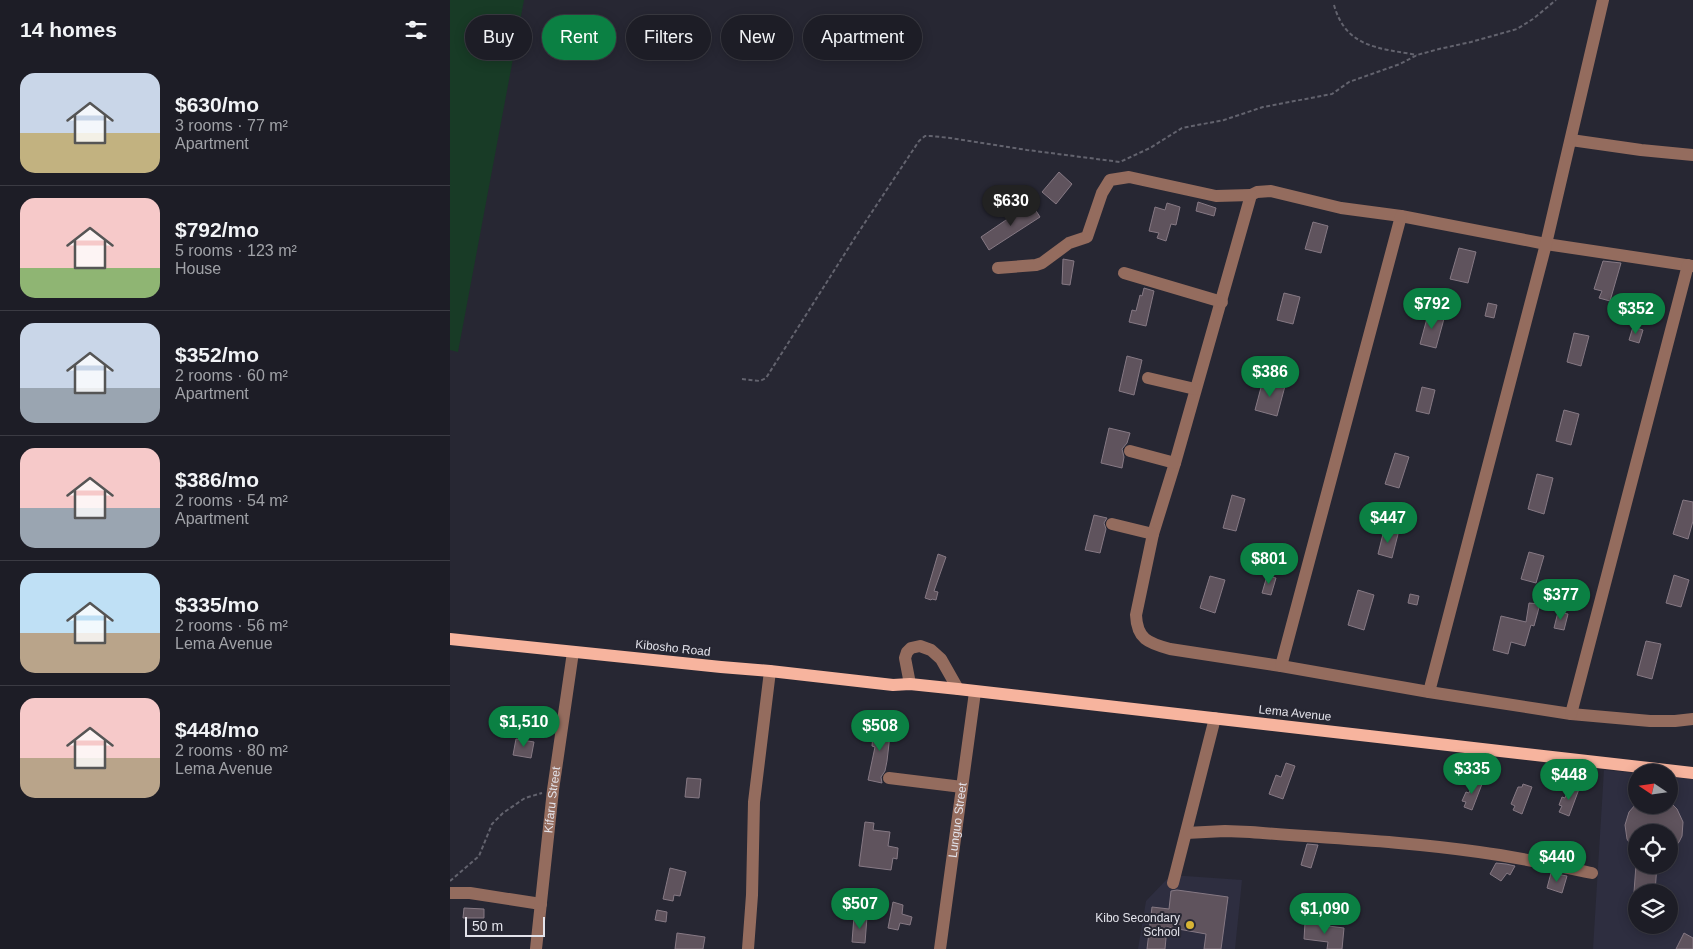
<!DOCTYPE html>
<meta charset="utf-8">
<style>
:root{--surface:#1d1d26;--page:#2a2a32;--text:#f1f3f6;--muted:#a0a2a7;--line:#3b3b43;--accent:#0b8043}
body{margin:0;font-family:Helvetica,sans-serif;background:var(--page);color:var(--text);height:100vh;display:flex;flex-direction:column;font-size:19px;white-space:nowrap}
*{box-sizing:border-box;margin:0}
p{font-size:16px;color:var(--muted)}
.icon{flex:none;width:28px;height:28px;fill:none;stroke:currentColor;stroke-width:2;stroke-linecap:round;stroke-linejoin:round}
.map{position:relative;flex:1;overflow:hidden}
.details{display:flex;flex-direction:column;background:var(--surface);width:450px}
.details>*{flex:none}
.banner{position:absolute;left:15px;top:15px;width:475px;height:45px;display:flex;gap:10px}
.needle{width:32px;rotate:283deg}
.tools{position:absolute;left:1178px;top:764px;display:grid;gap:10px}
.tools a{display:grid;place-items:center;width:50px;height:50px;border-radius:50%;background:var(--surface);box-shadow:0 2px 12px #0003,0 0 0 1px var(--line);font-size:25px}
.scale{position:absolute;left:15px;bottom:12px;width:80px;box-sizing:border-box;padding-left:5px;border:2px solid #e3e3eb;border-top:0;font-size:14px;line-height:18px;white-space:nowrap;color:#e3e3eb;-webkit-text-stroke:4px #272733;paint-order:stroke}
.price{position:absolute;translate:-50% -42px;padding:0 11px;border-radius:18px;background:var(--accent);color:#fff;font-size:16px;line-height:32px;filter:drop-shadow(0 1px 2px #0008)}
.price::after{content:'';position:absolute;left:50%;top:30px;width:15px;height:11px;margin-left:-8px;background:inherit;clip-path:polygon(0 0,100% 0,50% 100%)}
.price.on{background:#222;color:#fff}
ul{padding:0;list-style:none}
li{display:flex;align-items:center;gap:15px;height:125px;padding:0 20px}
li+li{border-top:1px solid var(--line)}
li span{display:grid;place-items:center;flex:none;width:140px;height:100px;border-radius:15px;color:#555}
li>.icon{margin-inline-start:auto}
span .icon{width:60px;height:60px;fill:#fffc;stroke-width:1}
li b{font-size:21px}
h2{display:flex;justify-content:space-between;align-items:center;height:60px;padding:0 20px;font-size:21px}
.tag{padding:0 18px;border-radius:22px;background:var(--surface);box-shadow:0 2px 12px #0003,0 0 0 1px var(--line);font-size:18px;line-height:45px}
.tag.on{background:var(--accent);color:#fff}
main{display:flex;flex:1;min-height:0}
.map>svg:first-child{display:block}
</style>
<main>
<section class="details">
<h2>14 homes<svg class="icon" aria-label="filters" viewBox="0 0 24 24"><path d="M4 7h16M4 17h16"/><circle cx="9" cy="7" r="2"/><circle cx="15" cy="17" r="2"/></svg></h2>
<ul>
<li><span style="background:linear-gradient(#c9d6e8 60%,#c2b280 0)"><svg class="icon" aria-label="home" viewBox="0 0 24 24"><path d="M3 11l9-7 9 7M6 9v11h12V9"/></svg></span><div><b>$630/mo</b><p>3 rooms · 77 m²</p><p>Apartment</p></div></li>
<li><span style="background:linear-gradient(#f6c9c9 70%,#8fb573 0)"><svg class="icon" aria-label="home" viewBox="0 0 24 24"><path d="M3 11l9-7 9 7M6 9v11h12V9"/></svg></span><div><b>$792/mo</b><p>5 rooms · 123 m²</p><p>House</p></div></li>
<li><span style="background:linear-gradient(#c9d6e8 65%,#9aa5b1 0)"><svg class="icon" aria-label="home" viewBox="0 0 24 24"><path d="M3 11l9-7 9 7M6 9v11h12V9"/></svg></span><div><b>$352/mo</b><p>2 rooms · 60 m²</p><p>Apartment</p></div></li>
<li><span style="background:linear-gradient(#f6c9c9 60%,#9aa5b1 0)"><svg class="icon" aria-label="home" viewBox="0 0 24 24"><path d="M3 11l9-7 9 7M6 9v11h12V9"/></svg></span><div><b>$386/mo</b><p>2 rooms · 54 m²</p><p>Apartment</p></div></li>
<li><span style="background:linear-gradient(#bfe0f5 60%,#b9a48a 0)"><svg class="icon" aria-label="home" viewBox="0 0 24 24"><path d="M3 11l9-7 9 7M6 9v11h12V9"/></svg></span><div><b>$335/mo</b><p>2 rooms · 56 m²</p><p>Lema Avenue</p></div></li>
<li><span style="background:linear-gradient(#f6c9c9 60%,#b9a48a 0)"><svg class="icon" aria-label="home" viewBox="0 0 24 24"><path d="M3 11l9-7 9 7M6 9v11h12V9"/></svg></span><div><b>$448/mo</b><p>2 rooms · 80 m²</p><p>Lema Avenue</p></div></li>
</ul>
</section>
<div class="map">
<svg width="1243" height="949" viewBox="0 0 1243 949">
<rect width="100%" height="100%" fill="#272733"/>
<path fill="#2e2e40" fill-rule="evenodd" d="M 1154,770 L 1186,773 L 1186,805 L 1219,805 L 1219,777 L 1243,779 L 1243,949 L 1143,949 ZM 1186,832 L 1219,832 L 1219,865 L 1186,865 ZM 1186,892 L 1219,892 L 1219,925 L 1186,925 Z
M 721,875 L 792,880 L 785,949 L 688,949 L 696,901 Z"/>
<path fill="#183b26" d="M 0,0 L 74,0 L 8,352 L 0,350 Z"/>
<path fill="#5f535d" stroke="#867984" d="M 609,172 L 622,184 L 606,204 L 592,192 Z
M 748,202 L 766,208 L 764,216 L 746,211 Z
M 581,203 L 590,217 L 539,250 L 531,237 Z
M 717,203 L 730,207 L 726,225 L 721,224 L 716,241 L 707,238 L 709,233 L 699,231 L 705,207 L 715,210 Z
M 863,222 L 878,226 L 871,253 L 855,249 Z
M 1009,248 L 1026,252 L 1018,283 L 1000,279 Z
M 613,259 L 624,261 L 620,285 L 612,284 Z
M 1153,261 L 1171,263 L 1160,301 L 1149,298 L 1152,291 L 1144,289 Z
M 694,288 L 704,291 L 696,326 L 679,322 L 682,310 L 686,311 L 690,295 L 692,296 Z
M 834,293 L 850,297 L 843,324 L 827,320 Z
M 1038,303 L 1047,305 L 1044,318 L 1035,316 Z
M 979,311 L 995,315 L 986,348 L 970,344 Z
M 1183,327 L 1193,330 L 1189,343 L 1179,340 Z
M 1124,333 L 1139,336 L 1131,366 L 1117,362 Z
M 677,356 L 692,360 L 684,395 L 669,391 Z
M 813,380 L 835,386 L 827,416 L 805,410 Z
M 972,387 L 985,390 L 979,414 L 966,411 Z
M 1114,410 L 1129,414 L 1121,445 L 1106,441 Z
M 659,428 L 680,433 L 677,443 L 672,449 L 674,457 L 672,468 L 651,463 Z
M 945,453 L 959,457 L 949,488 L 935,484 Z
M 1087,474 L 1103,478 L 1094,514 L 1078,509 Z
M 782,495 L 795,499 L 786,531 L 773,528 Z
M 1233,500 L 1243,502 L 1243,521 L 1238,539 L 1223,534 Z
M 644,515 L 657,518 L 654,523 L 656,529 L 650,553 L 635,550 Z
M 934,530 L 948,534 L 942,558 L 928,554 Z
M 1079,552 L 1094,556 L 1086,583 L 1071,579 Z
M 488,554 L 496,557 L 484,591 L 488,592 L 486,600 L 482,599 L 481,600 L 475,598 Z
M 1224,575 L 1239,580 L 1231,607 L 1216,603 Z
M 760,576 L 775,580 L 765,613 L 750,608 Z
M 817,576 L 826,578 L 821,595 L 812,593 Z
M 908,590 L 924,595 L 914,630 L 898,625 Z
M 960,594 L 969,596 L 967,605 L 958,603 Z
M 1079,603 L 1090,604 L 1084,626 L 1081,625 L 1075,646 L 1061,642 L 1058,654 L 1043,650 L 1051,616 L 1076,622 Z
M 1108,612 L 1118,614 L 1114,630 L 1104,628 Z
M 1196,641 L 1211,644 L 1202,679 L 1187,675 Z
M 424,724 L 441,726 L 437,761 L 435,771 L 431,777 L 432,783 L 418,780 L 425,747 L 422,746 Z
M 66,739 L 84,742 L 81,758 L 63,755 Z
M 836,763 L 845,766 L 833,799 L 819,794 L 826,775 L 831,777 Z
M 237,778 L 251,779 L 249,798 L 235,797 Z
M 1023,781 L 1032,784 L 1022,810 L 1014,807 L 1016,802 L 1012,801 L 1016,792 L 1019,793 Z
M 1073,784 L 1082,787 L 1072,814 L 1063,810 L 1065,806 L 1061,804 L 1068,787 L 1072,787 Z
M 1120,785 L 1129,789 L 1119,816 L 1109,812 L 1112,806 L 1109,805 L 1112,797 L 1115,798 Z
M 1185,805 L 1223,805 L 1227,809 L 1233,822 L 1232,836 L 1229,842 L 1219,855 L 1219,832 L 1186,832 L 1186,854 L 1177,839 L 1175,825 L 1179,812 Z
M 415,822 L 424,823 L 423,830 L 440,832 L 438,846 L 448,848 L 447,859 L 443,858 L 441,870 L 409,866 Z
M 857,844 L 868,845 L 861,868 L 851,865 Z
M 1046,863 L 1056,864 L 1065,866 L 1060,875 L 1057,873 L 1051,881 L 1040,874 Z
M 1186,865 L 1207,865 L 1205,892 L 1184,892 Z
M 220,868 L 236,872 L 230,896 L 224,895 L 223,901 L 213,899 Z
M 1101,873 L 1117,876 L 1112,893 L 1097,888 Z
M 727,890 L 778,897 L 771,949 L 754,949 L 756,934 L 717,927 L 715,949 L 697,949 L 702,907 L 719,909 L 721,891 Z
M 443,902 L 453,905 L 452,914 L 462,917 L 460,925 L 450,923 L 448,930 L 438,928 Z
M 14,908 L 34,909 L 34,918 L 13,918 Z
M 207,910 L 217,912 L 216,922 L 205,920 Z
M 404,916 L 417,917 L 415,943 L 402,942 Z
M 855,923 L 894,928 L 892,949 L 877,949 L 878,942 L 854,939 Z
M 227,933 L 255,937 L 253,949 L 225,949 Z
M 1234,933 L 1243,938 L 1243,949 L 1226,949 Z"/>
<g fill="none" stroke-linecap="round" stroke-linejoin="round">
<path stroke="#63636e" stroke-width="2" stroke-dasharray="4 2.5" stroke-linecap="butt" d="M 884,5 C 896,48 929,48 967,55
M 292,379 L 310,381 L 316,378 L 406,236 L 469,141 L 475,136 L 481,136 L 500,138 L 577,150 L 670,162 L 700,148 L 732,128 L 774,120 L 813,107 L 882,94 L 899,82 L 950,64 L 967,55 L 989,49 L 1021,42 L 1067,29 L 1083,19 L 1106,0
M 0,881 L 29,856 L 42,824 L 53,813 L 75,798 L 92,793"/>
<g stroke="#946c5e" stroke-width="12">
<path d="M 1121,140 L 1191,150 L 1243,155"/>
<path d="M 1243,266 L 1096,244 L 951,216 L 891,208 L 821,191 L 807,192 L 801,195 L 725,463 L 703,534 L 686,615 C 687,639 698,643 720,649 L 831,666 L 979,692 L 1121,714 L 1200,721 L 1225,721 L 1243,719"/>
<path d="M 548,268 L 586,265 L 592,263 L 619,243 L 637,237 L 652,193 L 660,180 L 679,177 L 766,196 L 801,195"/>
<path d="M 674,273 L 772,302"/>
<path d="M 698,378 L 745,389"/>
<path d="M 680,451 L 725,463"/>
<path d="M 662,524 L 703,534"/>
<path d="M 831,666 L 951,216"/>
<path d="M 460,684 L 455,658 L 457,652 L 461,648 L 470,646 L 481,650 L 491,659 L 508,689"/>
<path d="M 979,692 L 1096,244 L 1153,0"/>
<path d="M 1121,714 L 1238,265"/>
<path d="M 439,778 L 512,787"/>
<path d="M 736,833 L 775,831 L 800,832 C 876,838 953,841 1029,852 C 1067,857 1104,865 1142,873"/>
<path d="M 723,883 L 765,718"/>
<path d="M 0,893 L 20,893 L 91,904"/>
<path id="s1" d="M 86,949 L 103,790 L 123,652"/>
<path d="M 298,949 L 302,895 L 304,802 L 320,671"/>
<path id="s2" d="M 490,949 L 525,692"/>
</g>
<path stroke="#f7b49e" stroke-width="12" d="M 0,639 L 271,667 L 320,671 L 443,685 L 460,684 L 508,689 L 1243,773"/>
</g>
<circle fill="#d8b434" stroke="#272733" stroke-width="2" cx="740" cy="925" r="5"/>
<g text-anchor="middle" stroke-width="4" stroke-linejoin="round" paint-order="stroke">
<g font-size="12" fill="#e3e3eb" stroke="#272733">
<text transform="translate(223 648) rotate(6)" y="4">Kibosho Road</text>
<text transform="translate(845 713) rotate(6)" y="4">Lema Avenue</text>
<text dy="4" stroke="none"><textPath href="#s1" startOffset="150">Kifaru Street</textPath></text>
<text dy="4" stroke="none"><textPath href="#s2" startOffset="130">Lunguo Street</textPath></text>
</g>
<g font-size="12" fill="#e3e3eb" stroke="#272733" text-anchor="end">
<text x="730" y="922">Kibo Secondary<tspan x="730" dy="14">School</tspan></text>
</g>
</g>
</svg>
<div class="tools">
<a><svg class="needle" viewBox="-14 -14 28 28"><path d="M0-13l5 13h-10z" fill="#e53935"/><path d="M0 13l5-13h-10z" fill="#a0a2a7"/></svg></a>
<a><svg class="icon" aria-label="locate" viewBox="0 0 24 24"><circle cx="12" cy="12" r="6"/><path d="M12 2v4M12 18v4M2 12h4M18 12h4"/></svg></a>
<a><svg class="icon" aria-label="layers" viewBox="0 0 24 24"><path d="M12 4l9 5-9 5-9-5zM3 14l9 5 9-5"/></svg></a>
</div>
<div class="scale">50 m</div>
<b class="price on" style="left:561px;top:227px">$630</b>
<b class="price" style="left:982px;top:330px">$792</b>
<b class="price" style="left:1186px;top:335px">$352</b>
<b class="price" style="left:820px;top:398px">$386</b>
<b class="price" style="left:938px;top:544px">$447</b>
<b class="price" style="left:819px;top:585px">$801</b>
<b class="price" style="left:1111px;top:621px">$377</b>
<b class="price" style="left:74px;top:748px">$1,510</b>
<b class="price" style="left:430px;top:752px">$508</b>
<b class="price" style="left:1022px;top:795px">$335</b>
<b class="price" style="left:1119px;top:801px">$448</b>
<b class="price" style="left:1107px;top:883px">$440</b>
<b class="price" style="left:410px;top:930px">$507</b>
<b class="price" style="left:875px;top:935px">$1,090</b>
<div class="banner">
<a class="tag">Buy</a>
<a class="tag on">Rent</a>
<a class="tag">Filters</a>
<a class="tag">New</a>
<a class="tag">Apartment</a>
</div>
</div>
</main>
